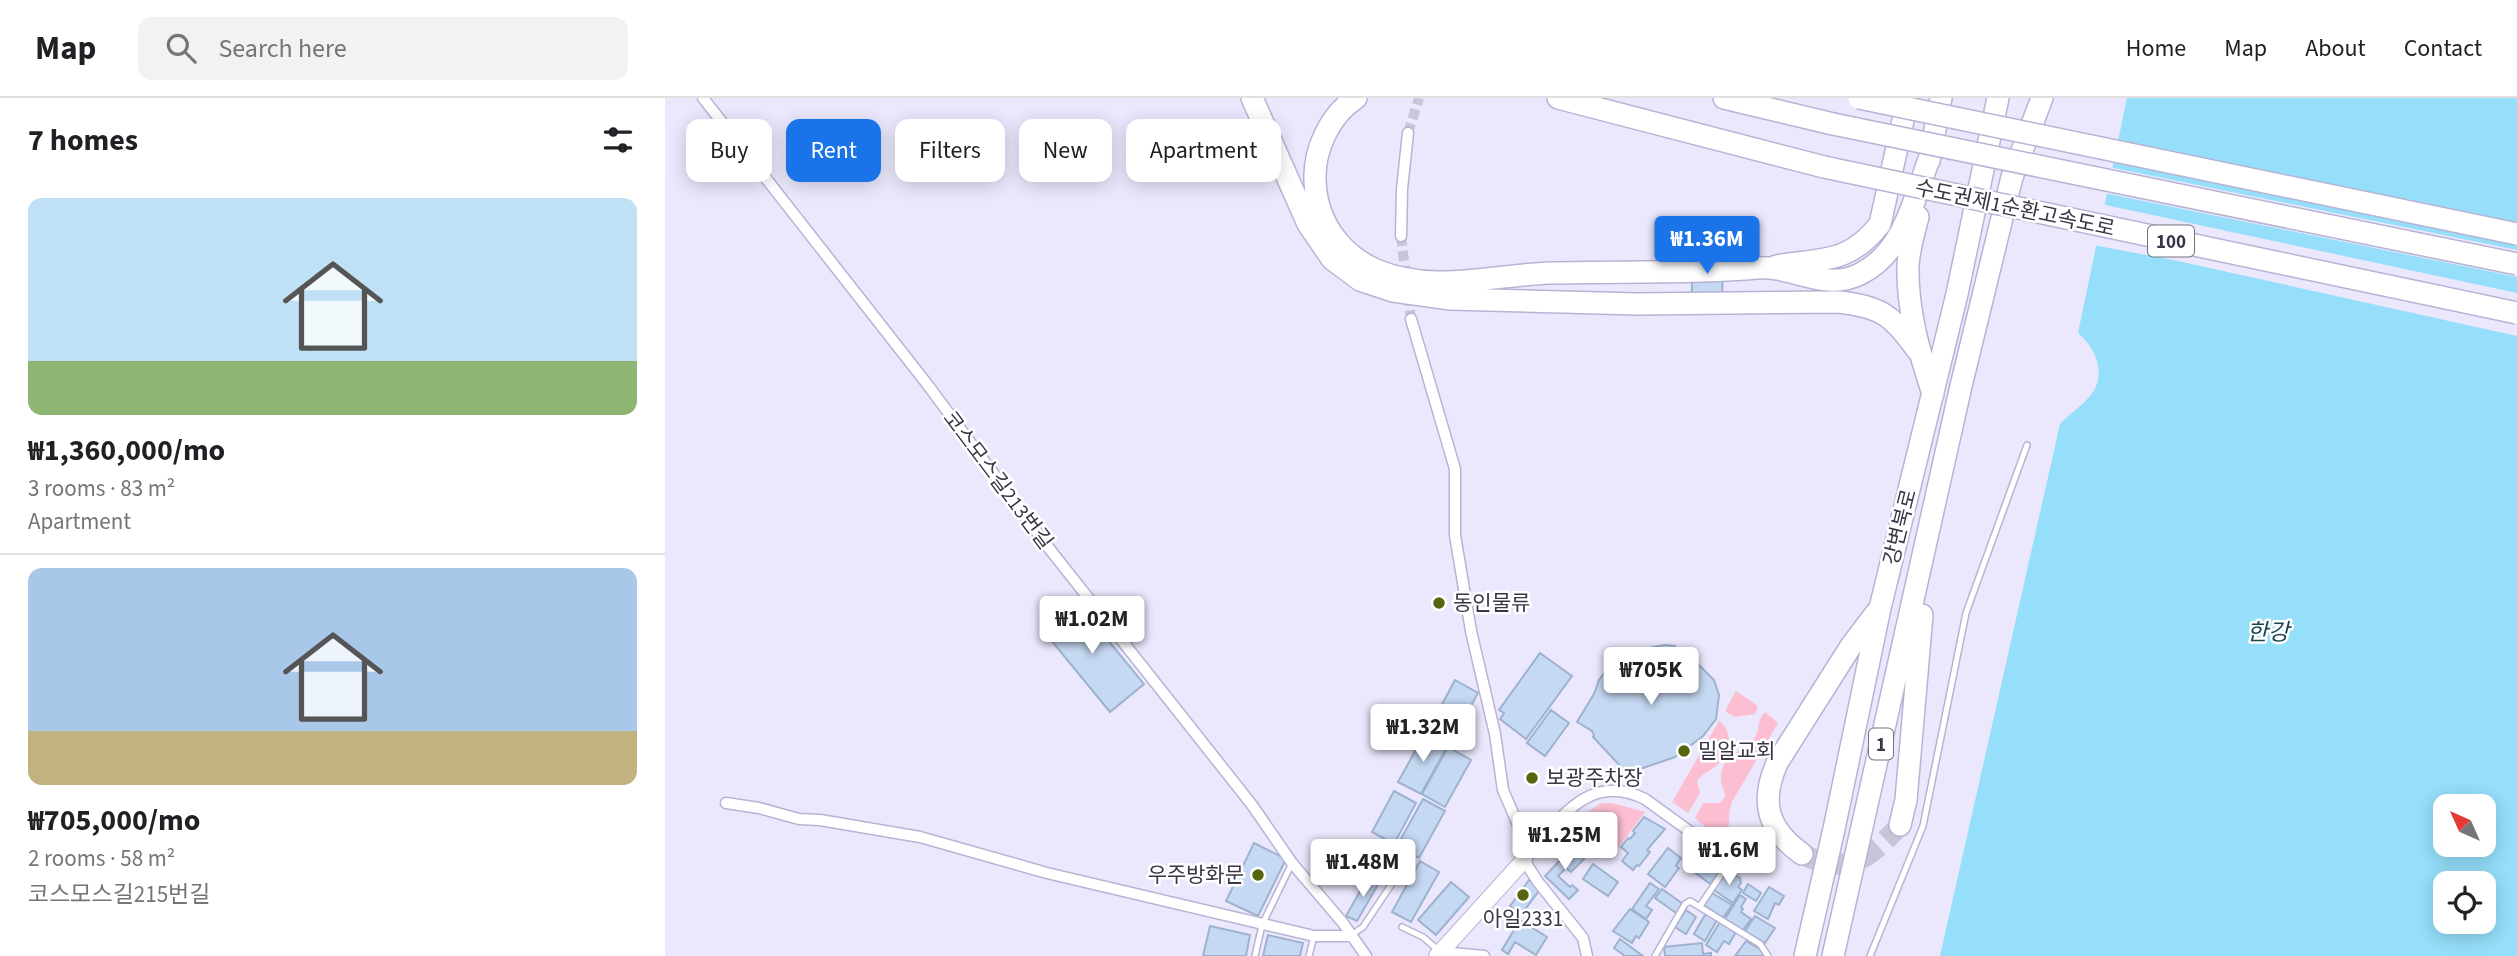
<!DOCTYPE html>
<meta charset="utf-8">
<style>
:root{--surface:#fff;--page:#f2f2f2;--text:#202124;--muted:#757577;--line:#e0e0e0;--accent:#1a73e8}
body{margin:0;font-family:"Source Sans 3","Noto Sans KR",sans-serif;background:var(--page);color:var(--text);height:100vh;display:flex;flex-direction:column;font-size:26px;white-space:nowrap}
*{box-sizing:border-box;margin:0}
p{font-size:23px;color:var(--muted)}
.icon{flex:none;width:38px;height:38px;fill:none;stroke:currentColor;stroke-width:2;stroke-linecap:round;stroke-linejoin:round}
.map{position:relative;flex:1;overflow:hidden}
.panel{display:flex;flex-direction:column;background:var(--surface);width:665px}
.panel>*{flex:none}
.guide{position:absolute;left:21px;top:21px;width:665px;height:63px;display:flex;gap:14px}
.needle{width:46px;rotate:315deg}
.controls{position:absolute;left:1768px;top:696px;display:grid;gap:14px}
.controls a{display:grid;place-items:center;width:63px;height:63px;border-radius:14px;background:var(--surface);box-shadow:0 4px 18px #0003;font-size:35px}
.price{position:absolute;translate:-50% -60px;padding:0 16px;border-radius:7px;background:#fff;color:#222;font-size:23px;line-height:46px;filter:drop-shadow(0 2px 4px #0008)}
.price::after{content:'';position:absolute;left:50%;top:42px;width:21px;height:16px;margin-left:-10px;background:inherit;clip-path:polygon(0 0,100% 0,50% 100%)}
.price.current{background:var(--accent);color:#fff}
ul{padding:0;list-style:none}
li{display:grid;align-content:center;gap:14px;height:371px;padding:0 28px}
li+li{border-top:2px solid var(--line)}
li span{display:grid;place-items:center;height:217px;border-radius:14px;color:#555}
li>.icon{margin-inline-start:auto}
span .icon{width:126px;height:126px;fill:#fffc;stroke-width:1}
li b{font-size:30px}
h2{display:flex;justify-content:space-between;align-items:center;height:84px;padding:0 28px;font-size:30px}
.tag{padding:0 24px;border-radius:14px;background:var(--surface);box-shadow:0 4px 18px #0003;font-size:24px;line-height:63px}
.tag.current{background:var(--accent);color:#fff}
header{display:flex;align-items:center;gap:42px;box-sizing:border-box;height:98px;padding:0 35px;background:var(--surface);border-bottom:2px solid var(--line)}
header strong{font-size:33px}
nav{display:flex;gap:38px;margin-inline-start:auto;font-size:24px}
.search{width:490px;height:63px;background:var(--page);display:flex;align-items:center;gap:18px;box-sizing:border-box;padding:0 24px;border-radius:14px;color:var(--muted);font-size:26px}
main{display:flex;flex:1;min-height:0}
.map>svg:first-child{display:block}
</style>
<header>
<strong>Map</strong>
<div class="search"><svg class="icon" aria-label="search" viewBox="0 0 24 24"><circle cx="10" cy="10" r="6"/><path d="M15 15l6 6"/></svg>Search here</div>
<nav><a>Home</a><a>Map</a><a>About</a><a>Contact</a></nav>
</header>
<main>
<section class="panel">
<h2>7 homes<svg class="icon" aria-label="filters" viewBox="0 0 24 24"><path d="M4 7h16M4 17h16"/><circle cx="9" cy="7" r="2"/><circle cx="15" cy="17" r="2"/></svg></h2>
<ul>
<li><span style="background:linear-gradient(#bfe0f5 75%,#8fb573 0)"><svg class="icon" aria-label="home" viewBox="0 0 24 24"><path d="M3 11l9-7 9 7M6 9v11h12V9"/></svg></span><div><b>₩1,360,000/mo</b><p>3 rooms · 83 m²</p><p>Apartment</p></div></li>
<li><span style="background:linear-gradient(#a9c7e8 75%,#c2b280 0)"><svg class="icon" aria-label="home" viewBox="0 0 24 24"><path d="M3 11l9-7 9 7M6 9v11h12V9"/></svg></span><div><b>₩705,000/mo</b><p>2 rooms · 58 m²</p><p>코스모스길215번길</p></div></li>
</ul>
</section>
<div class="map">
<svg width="1852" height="858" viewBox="0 0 1852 858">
<rect width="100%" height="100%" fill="#ebe8fd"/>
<path fill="#fcbfd2" d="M 1071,593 L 1093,608 L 1090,616 L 1070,619 L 1061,614 L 1061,611 Z
M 1100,614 L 1113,625 L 1067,704 C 1061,718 1068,731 1057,743 L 1030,720 L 1038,705 L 1055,705 L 1060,699 C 1060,692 1055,686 1056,678 C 1058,652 1080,656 1090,639 C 1095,630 1092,622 1100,614 Z
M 1054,623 C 1070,634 1065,657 1050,669 C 1043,674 1038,675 1032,683 L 1035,695 L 1023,715 L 1007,704 Z
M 936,705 L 947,705 L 980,714 L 950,754 L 913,728 L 926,712 Z"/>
<path fill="#95dffa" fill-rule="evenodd" d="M 1462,0 L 1852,0 L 1852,858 L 1275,858 L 1395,326 C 1405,315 1419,307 1428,294 C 1441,274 1430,249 1413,235 ZM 1780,709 L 1818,709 L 1818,747 L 1780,747 ZM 1780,786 L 1818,786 L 1818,824 L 1780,824 Z"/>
<path fill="#ebe8fd" d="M 1444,69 L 1852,152 L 1852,179 L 1439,95 Z
M 1436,106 L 1852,195 L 1852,238 L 1513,163 L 1428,147 Z"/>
<path fill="#c6d9f3" stroke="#9eb2cf" stroke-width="2" d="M 1027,139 L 1058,142 L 1057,216 L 1027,216 Z
M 410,502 L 479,586 L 445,614 L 376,530 Z
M 999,547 L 1010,548 L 1009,555 L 1035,568 L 1049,582 L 1054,597 L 1051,621 L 1038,638 L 1010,659 L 978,670 L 958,671 L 928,639 L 929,638 L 927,633 L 912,624 L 929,596 L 934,582 L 946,566 L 965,554 Z
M 875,555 L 907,578 L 861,641 L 835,621 L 839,615 L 834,612 Z
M 790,582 L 813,595 L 787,642 L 765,629 Z
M 886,612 L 904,625 L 880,658 L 862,645 Z
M 759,637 L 782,649 L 756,696 L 733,684 Z
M 783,649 L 806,662 L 780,709 L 757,696 Z
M 729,693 L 751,705 L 729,746 L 707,734 Z
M 758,701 L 780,713 L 754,760 L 732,748 Z
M 979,719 L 1000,731 L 982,752 L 985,754 L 974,768 L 972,767 L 968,772 L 957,763 L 963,755 L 956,749 L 963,740 L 965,741 L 970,735 L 968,733 Z
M 589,745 L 621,761 L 593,818 L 561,803 Z
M 907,750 L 919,761 L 906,774 L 901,770 L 893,778 L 905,789 L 907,787 L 913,792 L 904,801 L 880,778 Z
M 1003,750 L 1016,760 L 1011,768 L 1014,770 L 1000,789 L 983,776 Z
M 1039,758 L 1057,772 L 1045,786 L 1028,773 Z
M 755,763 L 774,774 L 746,824 L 727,814 Z
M 928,766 L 953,784 L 943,798 L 918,781 Z
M 1062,772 L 1075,780 L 1076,785 L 1073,789 L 1077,792 L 1068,805 L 1049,792 Z
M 703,779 L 714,785 L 692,823 L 681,818 Z
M 864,782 L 876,790 L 856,817 L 845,808 Z
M 786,784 L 804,799 L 771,837 L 753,822 Z
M 985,785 L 994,791 L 981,808 L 987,812 L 981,821 L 967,811 Z
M 1083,786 L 1096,795 L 1091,803 L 1078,795 Z
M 1104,789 L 1119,798 L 1114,807 L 1110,805 L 1103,821 L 1089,813 Z
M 997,791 L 1018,806 L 1011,815 L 990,800 Z
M 1047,795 L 1067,807 L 1058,820 L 1039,807 Z
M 1075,797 L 1081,801 L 1076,809 L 1078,811 L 1076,814 L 1086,821 L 1078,832 L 1060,821 Z
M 965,811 L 984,824 L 974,840 L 971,838 L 967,845 L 948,833 Z
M 1021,812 L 1031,819 L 1021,836 L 1010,829 Z
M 1041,815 L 1052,822 L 1040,843 L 1029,836 Z
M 1090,818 L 1110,830 L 1100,845 L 1080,833 Z
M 855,822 L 882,839 L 871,857 L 850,844 L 843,856 L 837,852 Z
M 1055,824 L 1071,834 L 1064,846 L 1059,843 L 1052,854 L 1041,847 Z
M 545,828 L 585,837 L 581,858 L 538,858 Z
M 603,837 L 638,845 L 635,858 L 598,858 Z
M 955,841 L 978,858 L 960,858 L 949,850 Z
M 1081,843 L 1096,852 L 1099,858 L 1070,858 Z
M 1037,845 L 1038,856 L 1046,855 L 1046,858 L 1000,858 L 999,849 Z"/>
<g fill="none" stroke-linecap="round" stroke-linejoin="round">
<path stroke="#c7c5d8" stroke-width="10" stroke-dasharray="10 5" stroke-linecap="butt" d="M 743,35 L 754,0
M 736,138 L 746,221"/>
<path stroke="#c7c5d8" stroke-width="21" stroke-dasharray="21 10" stroke-linecap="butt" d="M 1137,756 C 1182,779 1204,761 1235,727"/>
<g stroke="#b7b3d4" stroke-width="8">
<path id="lane" d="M 1035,808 L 1062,768 L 1063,763 L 1060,759
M 737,829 L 758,839 L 773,852
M 685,838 L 698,829 L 736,772 L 734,764 L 717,754
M 590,858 L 597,827 L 627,765
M 644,858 L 649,838
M 990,858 L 1020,806 L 1025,803 L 1095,846 L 1103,858
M 1205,858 L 1258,728 L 1301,515 L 1362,347"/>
</g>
<g stroke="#b7b3d4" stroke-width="13">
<path id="street" d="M 38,0 L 262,286 L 383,449 L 587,707 L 627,765 L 678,825 L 701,858
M 736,138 L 737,91 L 743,35
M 746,221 L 790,371 L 790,437 L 806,533 L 830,636 L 838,692 L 854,729 L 859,762 L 873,784 L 918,840 L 922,858
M 61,705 L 94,710 L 134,721 L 155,722 L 255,739 L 382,775 L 649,838 L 685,838
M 859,762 C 893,724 923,672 980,701 L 1060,759
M 776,854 L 819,858"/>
</g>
<g stroke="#b7b3d4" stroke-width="18">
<path id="secondary" d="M 772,858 L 859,762"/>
</g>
<g stroke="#b7b3d4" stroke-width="24">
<path id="highway" d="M 587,0 L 643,126 L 667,161 L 695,182 L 728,193 L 786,201 L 972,206 L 1174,204 C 1218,209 1227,218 1253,253
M 691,0 C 665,17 649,51 650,82 C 651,122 674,156 711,172 C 767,196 827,177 885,175 C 954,173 1023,176 1092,170 C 1127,167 1160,194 1195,176 C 1238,155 1249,102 1264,61
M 893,0 L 1159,69
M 1059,0 L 1168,26
M 1264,63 L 1276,0
M 1253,119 C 1249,134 1244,151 1243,167 C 1242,212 1254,254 1268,296
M 1111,168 C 1158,160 1184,166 1215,126 L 1243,0
M 1235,727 L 1241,702 L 1257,517
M 1137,756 C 1102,731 1095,704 1112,665 L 1186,548 L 1211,515
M 1140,858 L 1169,731 L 1215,510 L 1292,196 L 1333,0
M 1168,858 L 1296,288 L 1347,79 L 1377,0"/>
</g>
<use href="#lane" stroke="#fff" stroke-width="5"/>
<use href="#street" stroke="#fff" stroke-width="10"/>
<use href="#secondary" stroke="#fff" stroke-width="16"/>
<use href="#highway" stroke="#fff" stroke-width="21"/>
<g stroke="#b7b3d4" stroke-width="24" stroke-linecap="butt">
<path id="highway-bridge" d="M 1194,0 L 1852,136
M 1168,26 L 1852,166
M 1159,69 L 1852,215"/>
</g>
<use href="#highway-bridge" stroke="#fff" stroke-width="21"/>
</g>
<g fill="#54660f" stroke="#fff" stroke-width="2.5">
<circle cx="774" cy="505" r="7"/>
<circle cx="1019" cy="653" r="7"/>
<circle cx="867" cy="680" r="7"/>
<circle cx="593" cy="777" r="7"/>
<circle cx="858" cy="797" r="7"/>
</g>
<g text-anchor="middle" stroke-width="5" stroke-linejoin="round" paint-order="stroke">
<g fill="#fff" stroke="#74737d" stroke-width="2">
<rect x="1483" y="127.5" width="46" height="31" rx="5"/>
<rect x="1204" y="630.5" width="24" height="31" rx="5"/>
</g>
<g font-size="19" font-weight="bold" fill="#393745">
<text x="1506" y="150">100</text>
<text x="1216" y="653">1</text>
</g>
<g font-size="21" fill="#393745" stroke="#fff">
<text transform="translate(1350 110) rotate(12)" y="7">수도권제1순환고속도로</text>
<text transform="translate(333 382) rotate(53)" y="7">코스모스길213번길</text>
<text transform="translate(1235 429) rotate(-76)" y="7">강변북로</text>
</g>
<g font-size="21" fill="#393745" stroke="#fff" text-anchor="start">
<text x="788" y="512">동인물류</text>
<text x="1033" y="660">밀알교회</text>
<text x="881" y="687">보광주차장</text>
<text x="579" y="784" text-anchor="end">우주방화문</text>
<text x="858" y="828" text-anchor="middle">아일2331</text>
</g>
<g font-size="23" font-style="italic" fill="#184452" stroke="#fff">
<text x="1603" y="542">한강</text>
</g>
</g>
</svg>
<div class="controls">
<a><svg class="needle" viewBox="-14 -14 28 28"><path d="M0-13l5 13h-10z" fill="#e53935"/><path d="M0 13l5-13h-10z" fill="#757577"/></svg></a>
<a><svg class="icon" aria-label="locate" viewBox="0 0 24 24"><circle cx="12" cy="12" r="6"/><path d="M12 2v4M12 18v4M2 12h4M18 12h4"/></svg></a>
</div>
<b class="price current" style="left:1042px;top:178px">₩1.36M</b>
<b class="price" style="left:427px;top:558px">₩1.02M</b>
<b class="price" style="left:986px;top:609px">₩705K</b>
<b class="price" style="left:758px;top:666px">₩1.32M</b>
<b class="price" style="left:900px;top:774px">₩1.25M</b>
<b class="price" style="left:1064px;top:789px">₩1.6M</b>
<b class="price" style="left:698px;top:801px">₩1.48M</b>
<div class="guide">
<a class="tag">Buy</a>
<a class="tag current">Rent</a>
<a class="tag">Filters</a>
<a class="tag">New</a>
<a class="tag">Apartment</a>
</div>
</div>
</main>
